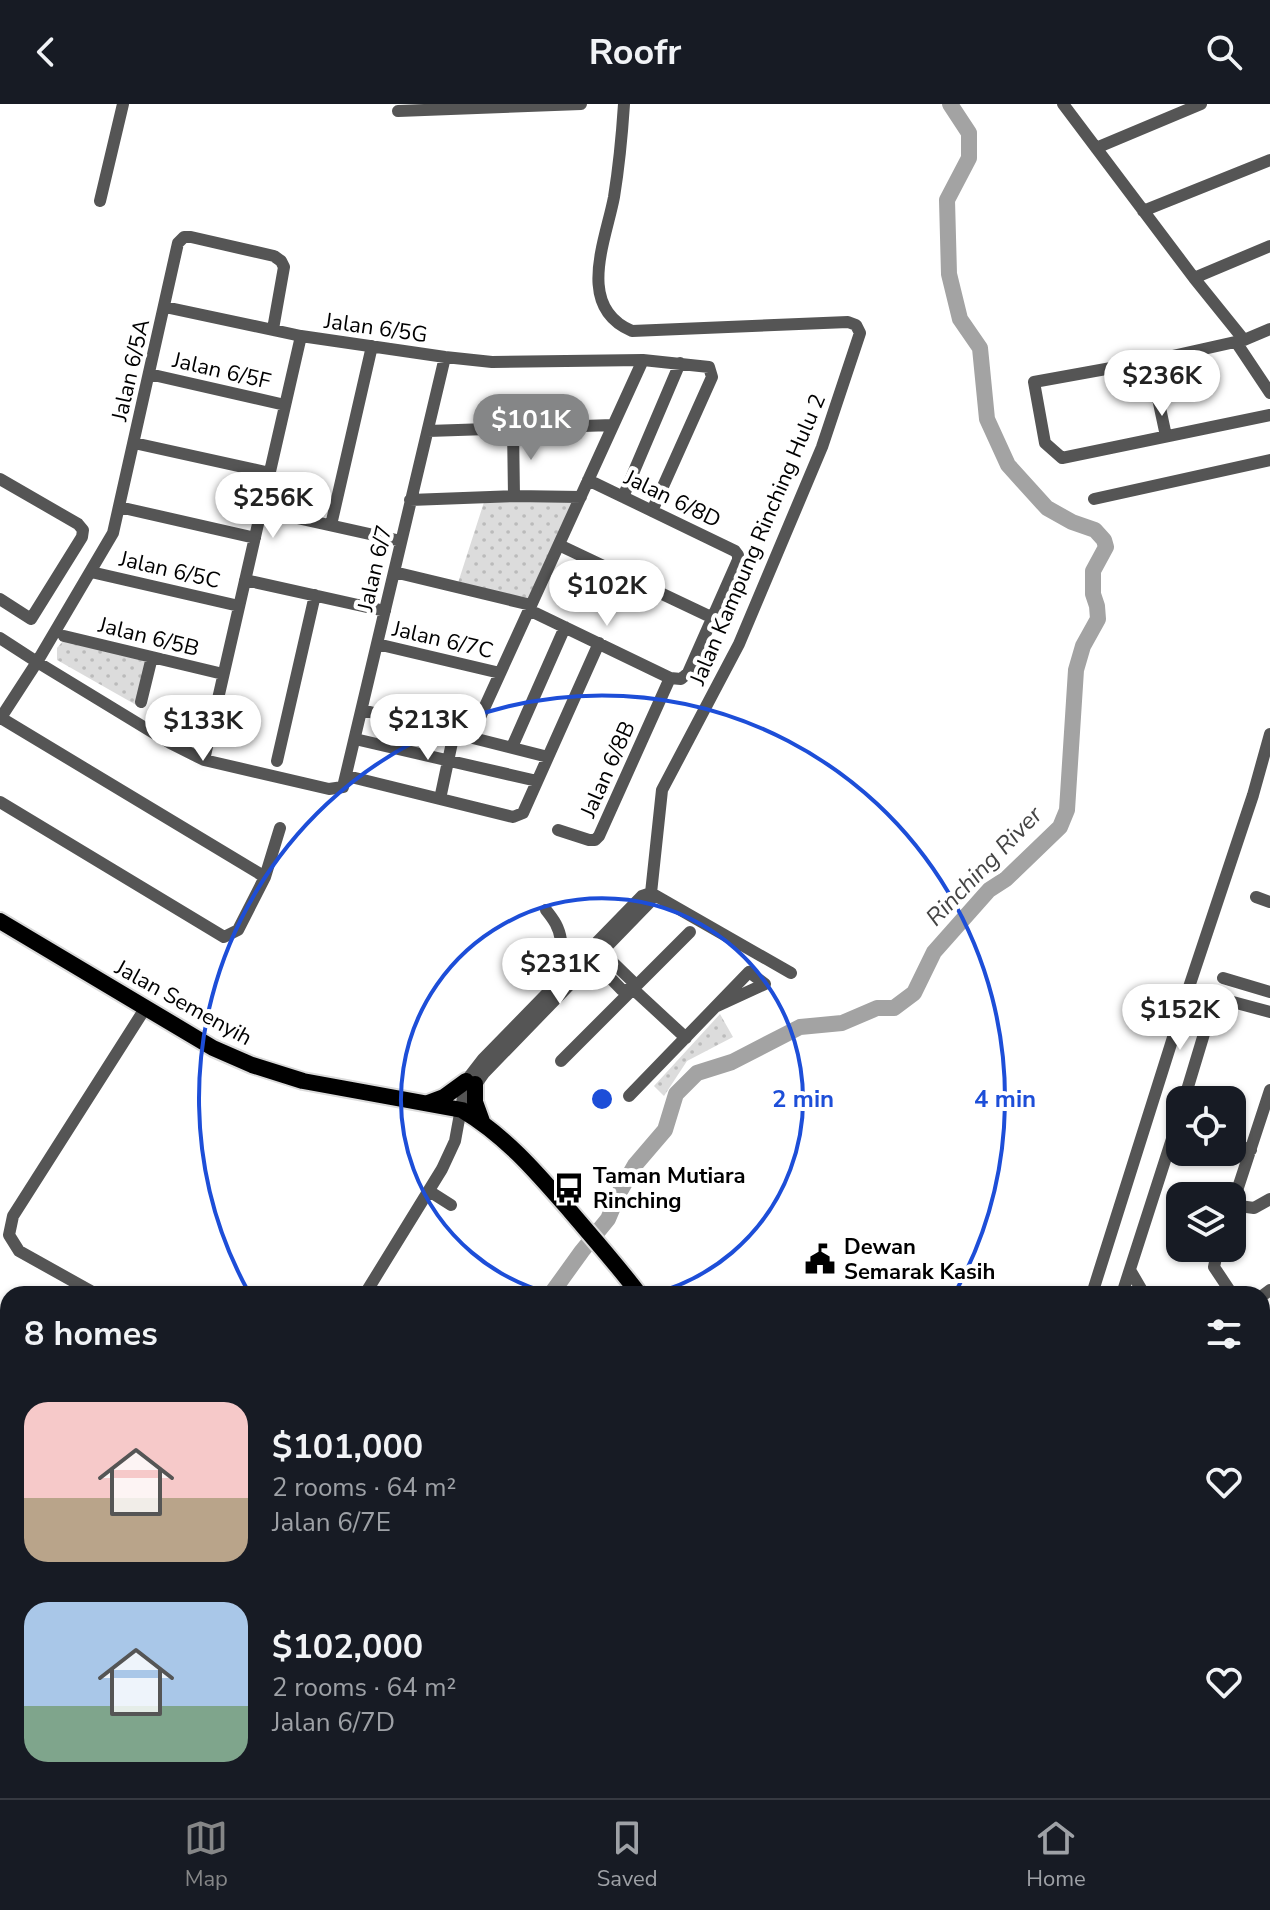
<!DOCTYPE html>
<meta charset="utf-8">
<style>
:root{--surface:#171b24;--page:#20242c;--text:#f1f3f6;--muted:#9ea1a6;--line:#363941;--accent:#858687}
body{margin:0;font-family:"Nunito Sans",sans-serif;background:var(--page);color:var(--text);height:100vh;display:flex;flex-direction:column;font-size:30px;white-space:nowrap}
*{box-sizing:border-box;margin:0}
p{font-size:26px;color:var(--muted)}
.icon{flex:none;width:44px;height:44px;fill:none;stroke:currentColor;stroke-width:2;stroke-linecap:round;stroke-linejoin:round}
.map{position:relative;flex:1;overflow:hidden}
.side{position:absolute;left:0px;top:1182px;width:1270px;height:512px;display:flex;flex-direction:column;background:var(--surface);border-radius:24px 24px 0 0;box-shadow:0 2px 6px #0004}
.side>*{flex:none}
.buttons{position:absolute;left:1166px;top:982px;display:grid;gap:16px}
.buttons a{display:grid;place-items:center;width:80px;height:80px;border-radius:16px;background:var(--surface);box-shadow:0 2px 6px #0004;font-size:40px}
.price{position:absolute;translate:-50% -68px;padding:0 18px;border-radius:28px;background:#fff;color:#222;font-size:26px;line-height:52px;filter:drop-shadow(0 2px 4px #0008)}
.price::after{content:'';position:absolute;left:50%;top:48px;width:24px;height:18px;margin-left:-12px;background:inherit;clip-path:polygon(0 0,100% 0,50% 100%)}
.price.active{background:var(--accent);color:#fff}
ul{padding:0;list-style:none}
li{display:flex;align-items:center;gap:24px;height:200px;padding:0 24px}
li span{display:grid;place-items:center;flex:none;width:224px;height:160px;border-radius:24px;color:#555}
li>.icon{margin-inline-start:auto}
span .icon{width:96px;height:96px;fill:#fffc;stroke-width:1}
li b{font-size:34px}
h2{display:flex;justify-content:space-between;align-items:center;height:96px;padding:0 24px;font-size:34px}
header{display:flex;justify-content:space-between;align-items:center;height:104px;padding:0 24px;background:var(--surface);font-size:36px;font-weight:700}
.tab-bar{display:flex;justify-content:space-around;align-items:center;height:112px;border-top:2px solid var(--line);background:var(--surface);font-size:22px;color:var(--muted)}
.tab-bar a{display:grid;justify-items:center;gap:4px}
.tab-bar .active{color:var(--accent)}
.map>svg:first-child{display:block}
</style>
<header><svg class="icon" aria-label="back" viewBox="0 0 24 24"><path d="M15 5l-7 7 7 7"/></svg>Roofr<svg class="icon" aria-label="search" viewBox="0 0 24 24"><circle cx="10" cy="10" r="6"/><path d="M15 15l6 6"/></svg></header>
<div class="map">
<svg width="1270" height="1694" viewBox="0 0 1270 1694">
<defs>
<pattern id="grass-dots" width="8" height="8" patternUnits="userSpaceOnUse" patternTransform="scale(2)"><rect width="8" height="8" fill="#dcdcdc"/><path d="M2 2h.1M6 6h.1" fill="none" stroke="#bbb" stroke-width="1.8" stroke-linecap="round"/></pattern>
</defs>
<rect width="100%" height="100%" fill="#fff"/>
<path fill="url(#grass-dots)" d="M 579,394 L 531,500 L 457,482 L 485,395 Z
M 64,536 L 149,556 L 138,602 L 57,556 L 57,544 Z
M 720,910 L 733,933 L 687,957 L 664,992 L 654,982 Z"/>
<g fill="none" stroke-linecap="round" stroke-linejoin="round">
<path stroke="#a3a3a3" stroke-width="16" d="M 551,1190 L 582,1147 L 608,1115 L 619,1089 L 635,1061 L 665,1026 L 676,990 L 697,969 L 732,958 L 800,923 L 842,919 L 877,904 L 894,904 L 914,889 L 934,848 L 989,786 L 1006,775 L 1060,723 L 1067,706 L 1076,566 L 1083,542 L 1098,515 L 1097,502 L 1093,490 L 1093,467 L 1106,443 L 1104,436 L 1095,426 L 1072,418 L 1047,404 L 1008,361 L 987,315 L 980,244 L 960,215 L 949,170 L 947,96 L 969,54 L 969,29 L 950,0
M 0,1689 L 8,1686"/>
<g stroke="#dbdbdb" stroke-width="20">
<path id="major" d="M 0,817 L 213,944 L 252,961 L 303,977 L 462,1006 C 506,1032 538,1070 571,1108 C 594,1135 618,1162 639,1190
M 475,980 L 475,998 L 483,1020
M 428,999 L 444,993 L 466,977
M 1262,1629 L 1270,1633
M 1262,1643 L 1270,1648
M 1262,1664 L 1270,1670
M 1248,1686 L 1248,1694"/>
</g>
<path stroke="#555" stroke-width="12" d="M 1063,0 L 1194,174 L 1244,236
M 398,7 L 581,0
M 1096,44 L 1201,0
M 100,97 L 123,0
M 1143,107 L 1270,56
M 1194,174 L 1270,142
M 165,203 L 301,232 L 445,253 L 492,258 L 643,256 L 709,263 L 712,273 L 652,407
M 1270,225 L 1244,236 L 1150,257 L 1034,278 L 1045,339 L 1062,354 L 1270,311
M 1236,238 L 1270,289
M 1150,257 L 1166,332
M 149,270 L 285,301
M 513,324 L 514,392
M 428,327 L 613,321
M 134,339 L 270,369
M 0,375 L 78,420 L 83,426 L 82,433 L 31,515 L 0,495
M 623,393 L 680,259
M 1094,395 L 1270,356
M 410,396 L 514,392 L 581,393
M 119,403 L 255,434
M 261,406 L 401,437
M 331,421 L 372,242
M 559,441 L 713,514
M 91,468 L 239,502
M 394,468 L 531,501
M 245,476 L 385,507
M 529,506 L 670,574 L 681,575 L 688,569 L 738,456 L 738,451 L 735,447 L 588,376
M 64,532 L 223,570
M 0,534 L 37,558 L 170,639 L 204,656 L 329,685 L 343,683 L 445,253
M 377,540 L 500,569
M 141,598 L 152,553
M 362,606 L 548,653
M 1,614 L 265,773
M 0,615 L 37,558 L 113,429 L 178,139 L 184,133 L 191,133 L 274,152 L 281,157 L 284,163 L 273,225
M 471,633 L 643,256
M 355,635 L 537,677
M 512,643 L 565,523
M 204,656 L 301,232
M 277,657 L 315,491
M 347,672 L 513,713 L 523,709 L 599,539
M 440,695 L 454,629
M 0,698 L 224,833 L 238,826 L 265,773 L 280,724
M 558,726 L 589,736 L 595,736 L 599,732 L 670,574
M 651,789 L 791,869
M 1256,793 L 1270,798
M 546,806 C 554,816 559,823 561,836 C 563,848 560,858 568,868
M 587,850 L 622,886 L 633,885 L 632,877 L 598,844
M 1223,874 L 1270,888
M 633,885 L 686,934
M 1188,886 L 1270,908
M 561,957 L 690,828
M 472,986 L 484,969 L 649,799 L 651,789 L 662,686 L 739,540 L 822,343 L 860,229 L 856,221 L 848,218 L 632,227 C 575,203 606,136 614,93 C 619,62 622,31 624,0
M 629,992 C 669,951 709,909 749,868 L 765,880 L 717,902
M 1184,996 L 1210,910
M 1232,1040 L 1251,1046
M 429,1087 L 451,1101
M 1232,1101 L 1254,1104 L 1270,1095
M 1232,1102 L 1270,986
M 1218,1144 L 1214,1163 L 1232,1190
M 1130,1166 L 1144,1190
M 96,1190 L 19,1147 L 9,1131 L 13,1112 L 146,903
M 365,1190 L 442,1065 L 455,1037 L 466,977 L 483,955 L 642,792 L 651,789
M 1092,1190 L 1188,886 L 1253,691 L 1270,630
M 1122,1190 L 1180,1010
M 1262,1192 L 1270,1186
M 1262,1236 L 1263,1238
M 1262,1250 L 1270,1245
M 0,1304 L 8,1300
M 1262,1308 L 1270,1303
M 0,1338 L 8,1347
M 1262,1398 L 1270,1393
M 0,1436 L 8,1442
M 1262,1438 L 1270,1440
M 1262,1528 L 1270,1531
M 375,1686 L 383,1694
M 675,1686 L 681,1694
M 485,1687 L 487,1686
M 550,1694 L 563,1686"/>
<use href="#major" stroke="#000" stroke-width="16"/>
</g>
<g fill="none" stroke="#1d4ed8" stroke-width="4">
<path d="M552 1190A201 201 0 1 1 652 1190"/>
<path d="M248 1187A403 403 0 1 1 956 1187"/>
</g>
<defs>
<g id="bus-bare" transform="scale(2.4)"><path d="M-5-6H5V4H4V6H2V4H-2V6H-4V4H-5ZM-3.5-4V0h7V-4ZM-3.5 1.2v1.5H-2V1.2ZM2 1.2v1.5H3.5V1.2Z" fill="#000" stroke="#fff" stroke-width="2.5" paint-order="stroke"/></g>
<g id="civic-bare" transform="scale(2.4)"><path d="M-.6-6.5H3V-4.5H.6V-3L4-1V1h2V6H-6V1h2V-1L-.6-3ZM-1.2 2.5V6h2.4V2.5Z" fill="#000" stroke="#fff" stroke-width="2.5" paint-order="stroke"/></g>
</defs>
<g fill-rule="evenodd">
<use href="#bus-bare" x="569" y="1084"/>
<use href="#civic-bare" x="820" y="1155"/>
</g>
<g text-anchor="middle" stroke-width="8" stroke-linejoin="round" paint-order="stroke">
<g font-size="22" fill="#000" stroke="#fff">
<text transform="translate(376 223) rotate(8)" y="8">Jalan 6/5G</text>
<text transform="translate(130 266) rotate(-77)" y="8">Jalan 6/5A</text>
<text transform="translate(222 266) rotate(13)" y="8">Jalan 6/5F</text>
<text transform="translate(673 394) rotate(26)" y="8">Jalan 6/8D</text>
<text transform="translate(757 435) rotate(-67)" y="8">Jalan Kampung Rinching Hulu 2</text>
<text transform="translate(374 464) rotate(-77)" y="8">Jalan 6/7</text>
<text transform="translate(170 465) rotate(13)" y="8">Jalan 6/5C</text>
<text transform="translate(149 532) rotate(14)" y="8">Jalan 6/5B</text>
<text transform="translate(443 535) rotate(13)" y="8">Jalan 6/7C</text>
<text transform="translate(607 665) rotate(-66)" y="8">Jalan 6/8B</text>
<text transform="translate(184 898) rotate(29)" y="8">Jalan Semenyih</text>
</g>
<g font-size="22" font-weight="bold" fill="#000" stroke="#fff" text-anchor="start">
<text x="593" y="1079">Taman Mutiara<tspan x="593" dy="25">Rinching</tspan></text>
<text x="844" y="1150">Dewan<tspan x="844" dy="25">Semarak Kasih</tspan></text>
</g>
<g font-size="24" font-style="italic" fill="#444" stroke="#fff">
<text transform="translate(984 762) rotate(-46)" y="8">Rinching River</text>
</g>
</g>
<circle cx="602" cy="995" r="12" fill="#1d4ed8" stroke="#fff" stroke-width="4"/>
<g font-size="24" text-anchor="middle" font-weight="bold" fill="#1d4ed8" stroke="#fff" stroke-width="8" stroke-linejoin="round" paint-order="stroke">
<text x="803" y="1003">2 min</text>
<text x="1005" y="1003">4 min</text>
</g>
</svg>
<div class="buttons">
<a><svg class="icon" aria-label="locate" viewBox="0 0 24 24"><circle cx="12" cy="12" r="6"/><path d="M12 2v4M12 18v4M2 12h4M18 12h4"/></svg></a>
<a><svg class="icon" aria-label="layers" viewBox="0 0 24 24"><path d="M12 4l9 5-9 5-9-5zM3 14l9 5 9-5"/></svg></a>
</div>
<b class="price" style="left:1162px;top:314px">$236K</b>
<b class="price active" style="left:531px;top:358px">$101K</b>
<b class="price" style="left:273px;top:436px">$256K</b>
<b class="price" style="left:607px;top:524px">$102K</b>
<b class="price" style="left:428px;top:658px">$213K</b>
<b class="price" style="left:203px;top:659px">$133K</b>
<b class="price" style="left:560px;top:902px">$231K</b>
<b class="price" style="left:1180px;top:948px">$152K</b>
<section class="side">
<h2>8 homes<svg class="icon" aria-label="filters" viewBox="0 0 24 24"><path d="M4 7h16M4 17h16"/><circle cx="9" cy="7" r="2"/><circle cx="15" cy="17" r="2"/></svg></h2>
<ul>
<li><span style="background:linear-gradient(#f6c9c9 60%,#b9a48a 0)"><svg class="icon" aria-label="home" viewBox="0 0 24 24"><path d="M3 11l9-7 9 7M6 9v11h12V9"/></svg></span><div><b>$101,000</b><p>2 rooms · 64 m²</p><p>Jalan 6/7E</p></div><svg class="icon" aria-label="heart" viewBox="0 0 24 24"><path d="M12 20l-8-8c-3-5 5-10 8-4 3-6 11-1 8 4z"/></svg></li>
<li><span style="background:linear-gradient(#a9c7e8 65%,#7fa58c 0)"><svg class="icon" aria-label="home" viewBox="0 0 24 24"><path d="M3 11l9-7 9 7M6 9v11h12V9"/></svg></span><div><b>$102,000</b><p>2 rooms · 64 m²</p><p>Jalan 6/7D</p></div><svg class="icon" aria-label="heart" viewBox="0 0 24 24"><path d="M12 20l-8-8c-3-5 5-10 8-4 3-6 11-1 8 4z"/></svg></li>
</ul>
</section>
</div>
<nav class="tab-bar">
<a class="active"><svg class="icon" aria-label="map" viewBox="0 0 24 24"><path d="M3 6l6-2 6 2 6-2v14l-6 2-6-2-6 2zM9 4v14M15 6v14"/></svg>Map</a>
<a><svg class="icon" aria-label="saved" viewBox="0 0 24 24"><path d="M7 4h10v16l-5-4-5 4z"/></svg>Saved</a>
<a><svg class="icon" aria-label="home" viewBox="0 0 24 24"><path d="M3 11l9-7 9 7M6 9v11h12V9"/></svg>Home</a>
</nav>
